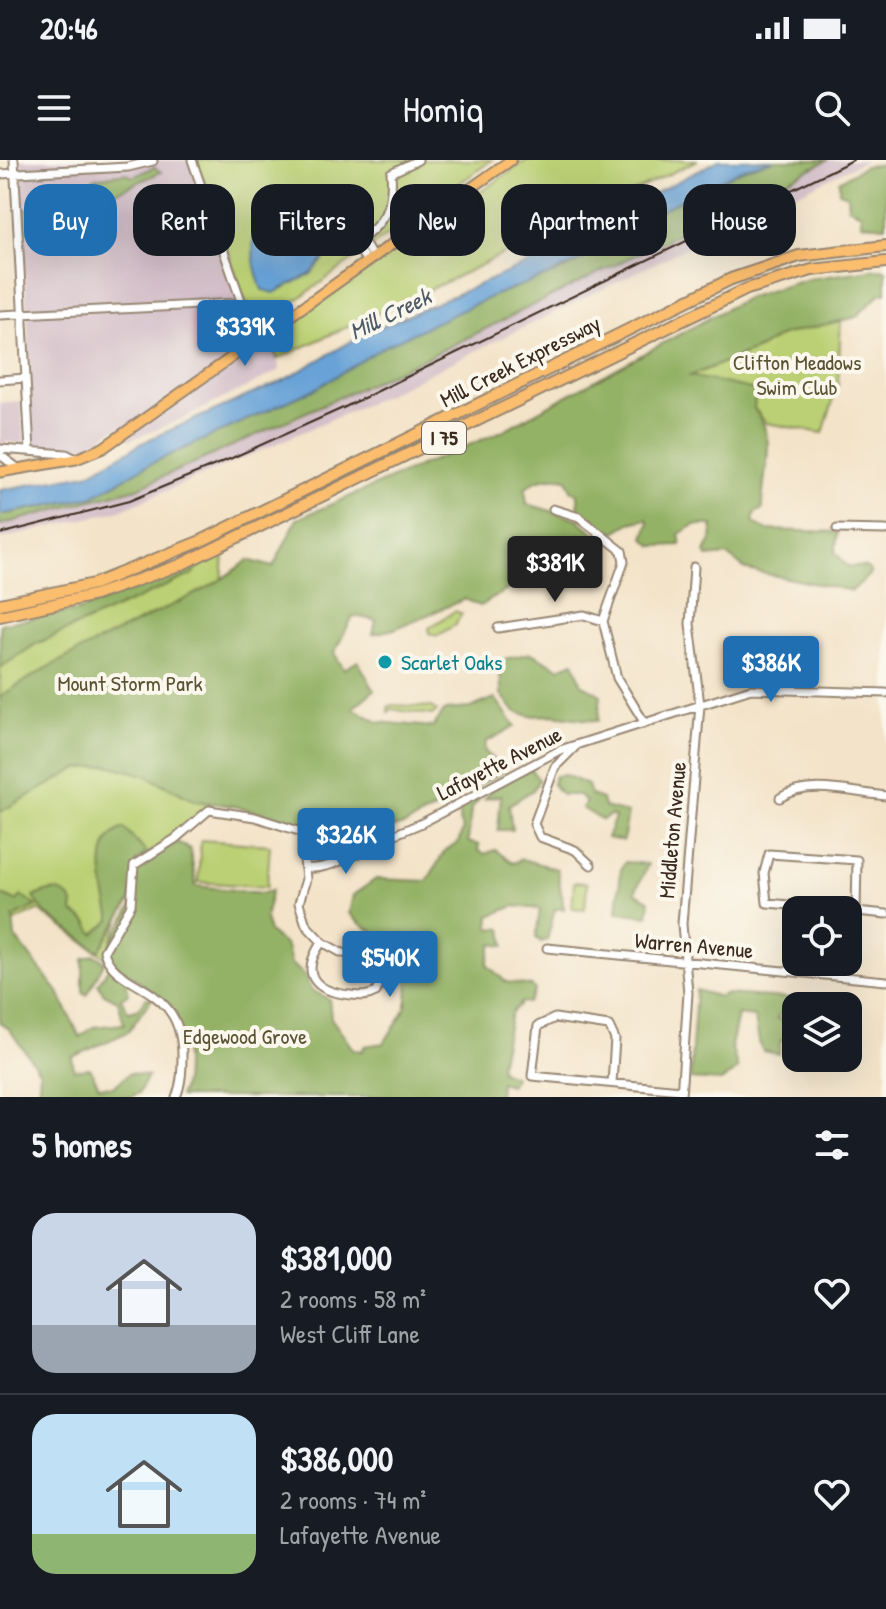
<!DOCTYPE html>
<meta charset="utf-8">
<style>
:root{--surface:#171b24;--page:#20242c;--text:#f1f3f6;--muted:#9ea1a6;--line:#363941;--accent:#1f6fb2}
body{margin:0;font-family:"Patrick Hand",sans-serif;background:var(--page);color:var(--text);height:100vh;display:flex;flex-direction:column;font-size:30px;white-space:nowrap}
*{box-sizing:border-box;margin:0}
p{font-size:26px;color:var(--muted)}
.icon{flex:none;width:44px;height:44px;fill:none;stroke:currentColor;stroke-width:2;stroke-linecap:round;stroke-linejoin:round}
.map{position:relative;height:937px;overflow:hidden}
.details{display:flex;flex-direction:column;background:var(--surface);flex:1}
.details>*{flex:none}
.banner{position:absolute;left:24px;top:24px;width:838px;height:72px;display:flex;gap:16px}
.fabs{position:absolute;left:782px;top:736px;display:grid;gap:16px}
.fabs a{display:grid;place-items:center;width:80px;height:80px;border-radius:16px;background:var(--surface);box-shadow:0 8px 32px #0002;font-size:40px}
.price{position:absolute;translate:-50% -68px;padding:0 18px;border-radius:8px;background:var(--accent);color:#fff;font-size:26px;line-height:52px;filter:drop-shadow(0 2px 4px #0008)}
.price::after{content:'';position:absolute;left:50%;top:48px;width:24px;height:18px;margin-left:-12px;background:inherit;clip-path:polygon(0 0,100% 0,50% 100%)}
.price.active{background:#222;color:#fff}
ul{padding:0;list-style:none}
li{display:flex;align-items:center;gap:24px;height:200px;padding:0 32px}
li+li{border-top:2px solid var(--line)}
li span{display:grid;place-items:center;flex:none;width:224px;height:160px;border-radius:24px;color:#555}
li>.icon{margin-inline-start:auto}
span .icon{width:96px;height:96px;fill:#fffc;stroke-width:1}
li b{font-size:34px}
h2{display:flex;justify-content:space-between;align-items:center;height:96px;padding:0 32px;font-size:34px}
.chip{padding:0 28px;border-radius:24px;background:var(--surface);box-shadow:0 8px 32px #0002;font-size:28px;line-height:72px}
.chip.active{background:var(--accent);color:#fff}
.status{display:flex;justify-content:space-between;align-items:center;height:56px;padding:0 40px;background:var(--surface);direction:ltr}
.status svg{height:22px;fill:currentColor}
header{display:flex;justify-content:space-between;align-items:center;height:104px;padding:0 32px;background:var(--surface);font-size:36px;font-weight:600}
.map>svg:first-child{display:block}
</style>
<div class="status"><b>20:46</b><svg viewBox="0 0 49 12"><path d="M0 12V9h3v3zM5 12V6h3v6zM10 12V3h3v9zM15 12V0h3v12zM26 1h20v11H26zM47 4h2v5h-2z"/></svg></div>
<header><svg class="icon" aria-label="menu" viewBox="0 0 24 24"><path d="M4 6h16M4 12h16M4 18h16"/></svg>Homiq<svg class="icon" aria-label="search" viewBox="0 0 24 24"><circle cx="10" cy="10" r="6"/><path d="M15 15l6 6"/></svg></header>
<div class="map">
<svg width="886" height="937" viewBox="0 0 886 937">
<rect width="100%" height="100%" fill="#fbf7ec"/>
<filter id="ink" filterUnits="userSpaceOnUse"><feTurbulence type="fractalNoise" baseFrequency=".0125" numOctaves="2"/><feDisplacementMap in="SourceGraphic" scale="16" xChannelSelector="R" yChannelSelector="G"/><feConvolveMatrix kernelMatrix="1 2 1 2 8 2 1 2 1" color-interpolation-filters="sRGB"/></filter>
<filter id="wash" filterUnits="userSpaceOnUse"><feTurbulence type="fractalNoise" baseFrequency=".006" numOctaves="4" result="noise"/><feDisplacementMap in="SourceGraphic" scale="32" xChannelSelector="R" yChannelSelector="G"/><feGaussianBlur stdDeviation="1.8" result="paint"/><feColorMatrix in="noise" values="0 0 0 0 0 0 0 0 0 0 0 0 0 0 0 0 0 1.4 0 .05"/><feComposite in="paint" operator="in"/></filter>
<g filter="url(#wash)">
<rect width="100%" height="100%" fill="#f3e3c8"/>
<path fill="#d2bdc8" d="M 19,0 L 196,0 L 256,168 L 245,176 L 252,190 L 271,176 L 280,210 L 183,259 L 130,280 L 117,267 L 90,285 L 75,288 L 34,286 Z
M 828,0 L 866,0 L 373,241 L 241,299 L 117,351 L 0,379 L 0,365 L 137,328 L 302,256 Z
M 21,241 L 25,284 L 5,282 L 0,304 L 0,243 Z"/>
<path fill="#bbd074" stroke="#7b7d49" stroke-width="2" d="M 196,0 L 492,0 L 266,162 L 254,161 L 251,157 Z
M 527,0 L 698,0 L 450,120 L 277,199 L 271,176 Z
M 841,159 L 838,225 L 823,273 L 766,263 L 754,248 L 689,216 L 760,188 L 782,175 Z
M 224,392 L 209,650 L 175,679 L 145,695 L 105,797 L 38,750 L 0,768 L 0,464 L 80,450 Z
M 455,451 L 462,454 L 455,465 L 437,476 L 429,473 L 429,468 Z
M 392,545 L 431,547 L 437,551 L 432,555 L 390,549 L 389,553 L 388,547 Z
M 201,680 L 270,685 L 267,727 L 198,722 Z
M 574,722 L 587,723 L 585,749 L 572,748 Z"/>
<path fill="#94b266" stroke="#686e42" stroke-width="2" d="M 774,0 L 828,0 L 430,196 L 201,300 L 137,328 L 0,365 L 0,355 L 91,337 L 150,304 L 317,228 C 386,177 472,142 552,114 C 584,103 614,79 641,61 C 678,36 732,11 774,0 Z
M 886,4 L 886,66 L 861,63 L 861,53 L 848,47 L 847,35 L 839,32 L 839,21 L 865,6 Z
M 154,7 L 161,12 L 27,72 L 25,50 L 89,27 L 94,18 L 126,13 L 133,17 Z
M 878,109 L 886,110 L 886,133 L 881,133 L 856,157 L 782,175 L 760,188 L 690,216 L 756,230 L 754,248 C 781,285 760,309 763,349 L 755,353 L 753,362 L 766,370 L 838,372 L 835,392 L 847,406 L 867,407 L 871,413 L 852,431 L 747,410 L 727,395 L 707,397 L 705,392 L 711,380 L 713,365 L 695,365 L 679,374 L 681,385 L 653,386 L 644,378 L 649,363 L 647,359 L 630,363 L 610,375 L 579,357 L 578,334 L 571,330 L 567,319 C 552,316 536,318 525,329 L 527,344 L 575,358 L 603,379 L 581,375 L 573,380 L 581,388 L 594,393 L 580,421 L 569,415 L 563,397 L 530,408 L 530,416 L 480,446 L 465,439 L 394,469 L 373,474 L 376,460 L 353,456 L 334,493 L 344,509 L 358,501 L 374,530 L 353,548 L 378,562 L 433,567 L 445,550 L 470,548 L 495,538 L 515,566 L 486,582 L 484,590 L 504,612 L 405,665 L 376,671 L 311,665 L 233,646 L 195,641 L 145,615 L 108,605 L 77,609 L 0,652 L 0,537 C 48,504 100,481 152,455 C 185,439 220,424 248,400 L 273,407 L 297,359 L 502,271 L 746,138 L 808,119 Z
M 203,403 L 191,415 L 36,484 L 0,508 L 0,464 L 80,450 Z
M 531,493 L 559,508 L 574,502 L 582,524 L 601,535 L 598,561 L 553,555 L 530,556 L 514,551 L 501,534 L 500,500 Z
M 530,608 L 539,620 L 533,630 L 509,645 L 512,670 L 498,670 L 501,635 L 485,639 L 492,629 Z
M 565,615 L 588,625 L 591,635 L 602,639 L 604,647 L 628,653 L 623,681 L 607,678 L 615,657 L 611,655 L 602,660 L 582,648 L 586,642 L 579,635 L 562,635 L 552,623 L 555,616 Z
M 476,636 L 480,638 L 471,649 L 468,682 L 479,685 L 478,691 L 485,694 L 495,690 L 513,703 L 522,699 L 557,709 L 564,749 L 555,749 L 547,780 L 541,782 L 536,778 L 540,749 L 514,746 L 490,756 L 489,768 L 502,769 L 505,786 L 492,784 L 487,805 L 506,822 L 532,826 L 535,830 L 528,843 L 522,842 L 511,853 L 500,905 L 501,911 L 515,917 L 510,925 L 500,922 L 499,937 L 179,937 C 185,925 185,914 185,900 C 184,844 150,831 110,800 L 106,792 L 133,745 L 137,706 L 177,682 L 190,689 L 196,726 L 262,733 L 272,730 L 265,757 L 269,772 L 287,787 L 291,804 L 304,814 L 311,830 L 329,839 L 331,858 L 353,889 L 362,891 L 365,886 L 384,883 C 390,873 398,862 404,851 C 410,836 409,795 396,784 C 379,772 363,770 349,753 L 353,735 L 376,719 L 427,721 L 445,691 L 458,683 L 463,669 L 459,661 L 461,645 Z
M 124,668 L 147,693 L 137,700 L 131,740 L 99,791 L 45,753 L 34,737 C 49,729 63,726 73,743 L 72,752 L 87,762 L 94,774 L 111,760 C 106,734 89,680 124,668 Z
M 625,702 L 648,704 L 635,732 L 650,741 L 648,756 L 617,752 L 621,709 Z
M 0,734 L 16,741 L 22,736 L 37,746 L 13,757 L 15,777 L 58,832 L 80,877 L 93,867 L 124,864 L 118,841 L 104,834 L 98,824 L 110,806 L 125,817 L 128,834 L 121,838 L 128,852 L 137,850 L 146,838 L 152,838 L 128,872 L 72,897 L 74,910 L 90,908 L 99,926 L 113,927 L 130,913 L 148,916 L 139,933 L 130,937 L 38,937 L 40,912 L 9,869 L 0,863 Z
M 94,795 L 105,801 L 87,835 L 83,832 L 83,799 Z
M 696,830 L 720,837 L 724,834 L 801,839 L 796,851 L 784,850 L 777,858 L 796,867 L 796,890 L 789,881 L 781,880 L 779,894 L 763,891 C 756,880 759,870 754,857 L 738,855 L 731,886 L 738,909 L 721,921 L 690,919 Z"/>
<path fill="#68a2d7" stroke="#52667a" stroke-width="2" d="M 719,0 L 774,0 L 745,8 L 645,58 L 582,100 L 552,114 L 497,134 L 385,186 L 317,228 L 150,304 L 91,337 L 0,355 L 0,330 L 87,314 L 150,279 L 284,220 L 366,173 L 571,85 L 639,41 Z
M 270,62 L 279,68 C 286,90 300,94 322,94 L 324,99 L 311,114 L 274,133 L 262,130 C 255,112 248,83 258,67 Z"/>
</g>
<g filter="url(#ink)">
<g fill="none" stroke-linecap="round" stroke-linejoin="round">
<g stroke="#978673" stroke-width="11">
<path id="minor" d="M 14,0 L 30,291
M 192,0 L 255,181
M 0,14 L 128,7 L 153,1
M 362,79 L 373,98
M 367,102 L 355,83 C 383,67 394,46 391,13 L 418,0
M 0,155 L 239,143
M 0,220 L 26,218
M 0,289 L 66,294 L 76,299
M 0,295 L 19,309
M 553,349 L 579,357 L 622,391 L 624,402 L 603,461 L 617,518 L 644,562
M 837,369 L 886,370
M 498,468 L 584,455 L 603,461
M 576,586 L 555,607 L 534,664 L 540,677 L 575,690 L 591,705
M 780,638 C 808,619 854,633 886,636
M 305,673 L 303,690 L 306,719 L 299,743 L 306,765 L 322,782
M 306,708 C 336,711 358,685 388,690
M 847,750 L 767,743 L 764,713 L 769,694 L 857,700 L 856,751 L 848,750
M 856,751 L 886,754
M 322,782 L 340,792 L 376,802 L 383,816 L 376,832 C 367,837 360,836 351,835 C 316,832 298,815 322,782 Z
M 547,788 L 886,821
M 612,923 L 615,879 L 609,866 L 555,858 L 538,866 L 532,916 L 681,930
M 176,937 C 182,923 182,909 182,894 C 181,821 114,832 104,791 L 131,745 L 134,705 L 175,679 L 209,650 L 255,657 L 305,673 L 386,678 L 422,663 L 560,590 L 751,529 L 886,533
M 681,937 L 688,833 L 682,764 L 700,545 L 690,464 L 694,407"/>
</g>
<g stroke="#978673" stroke-width="13">
<path id="major" d="M 0,312 L 76,299 L 103,288 L 511,0"/>
</g>
<g stroke="#978673" stroke-width="14">
<path id="highway" d="M 0,444 L 94,424 L 201,381 L 731,119 L 799,96 L 886,86
M 0,456 L 95,435 L 180,405 L 747,129 L 812,110 L 886,102"/>
</g>
<use href="#minor" stroke="#fff" stroke-width="7"/>
<use href="#major" stroke="#fbbd6e" stroke-width="9"/>
<use href="#highway" stroke="#fbbd6e" stroke-width="10"/>
<path stroke="#3b2a1e" stroke-width="2" d="M 0,374 L 129,341 L 232,298 L 343,248 L 853,0"/>
</g>
</g>
<circle fill="#0f9aa8" stroke="#fbf7ec" stroke-width="3" cx="385" cy="502" r="8"/>
<g text-anchor="middle" stroke-width="8" stroke-linejoin="round" paint-order="stroke">
<rect fill="#fbf7ec" stroke="#75685c" stroke-width="2" x="422" y="262" width="44" height="32" rx="6"/>
<g font-size="20" font-weight="bold" fill="#3b2a1e">
<text x="444" y="285">I 75</text>
</g>
<g font-size="22" fill="#3b2a1e" stroke="#fbf7ec">
<text transform="translate(520 201) rotate(-27)" y="8">Mill Creek Expressway</text>
<text transform="translate(499 603) rotate(-27)" y="8">Lafayette Avenue</text>
<text transform="translate(672 670) rotate(-85)" y="8">Middleton Avenue</text>
<text transform="translate(694 785) rotate(5)" y="8">Warren Avenue</text>
</g>
<g font-size="22" fill="#5b5434" stroke="#fbf7ec">
<text x="797" y="210">Clifton Meadows<tspan x="797" dy="25">Swim Club</tspan></text>
<text x="130" y="531">Mount Storm Park</text>
<text x="245" y="884">Edgewood Grove</text>
</g>
<g font-size="22" fill="#0d838f" stroke="#fbf7ec" text-anchor="start">
<text x="401" y="510">Scarlet Oaks</text>
</g>
<g font-size="24" font-style="italic" fill="#4d5a68" stroke="#fbf7ec">
<text transform="translate(390 154) rotate(-26)" y="8">Mill Creek</text>
</g>
</g>
</svg>
<div class="fabs">
<a><svg class="icon" aria-label="locate" viewBox="0 0 24 24"><circle cx="12" cy="12" r="6"/><path d="M12 2v4M12 18v4M2 12h4M18 12h4"/></svg></a>
<a><svg class="icon" aria-label="layers" viewBox="0 0 24 24"><path d="M12 4l9 5-9 5-9-5zM3 14l9 5 9-5"/></svg></a>
</div>
<b class="price" style="left:245px;top:208px">$339K</b>
<b class="price active" style="left:555px;top:444px">$381K</b>
<b class="price" style="left:771px;top:544px">$386K</b>
<b class="price" style="left:346px;top:716px">$326K</b>
<b class="price" style="left:390px;top:839px">$540K</b>
<div class="banner">
<a class="chip active">Buy</a>
<a class="chip">Rent</a>
<a class="chip">Filters</a>
<a class="chip">New</a>
<a class="chip">Apartment</a>
<a class="chip">House</a>
</div>
</div>
<section class="details">
<h2>5 homes<svg class="icon" aria-label="filters" viewBox="0 0 24 24"><path d="M4 7h16M4 17h16"/><circle cx="9" cy="7" r="2"/><circle cx="15" cy="17" r="2"/></svg></h2>
<ul>
<li><span style="background:linear-gradient(#c9d6e8 70%,#9aa5b1 0)"><svg class="icon" aria-label="home" viewBox="0 0 24 24"><path d="M3 11l9-7 9 7M6 9v11h12V9"/></svg></span><div><b>$381,000</b><p>2 rooms · 58 m²</p><p>West Cliff Lane</p></div><svg class="icon" aria-label="heart" viewBox="0 0 24 24"><path d="M12 20l-8-8c-3-5 5-10 8-4 3-6 11-1 8 4z"/></svg></li>
<li><span style="background:linear-gradient(#bfe0f5 75%,#8fb573 0)"><svg class="icon" aria-label="home" viewBox="0 0 24 24"><path d="M3 11l9-7 9 7M6 9v11h12V9"/></svg></span><div><b>$386,000</b><p>2 rooms · 74 m²</p><p>Lafayette Avenue</p></div><svg class="icon" aria-label="heart" viewBox="0 0 24 24"><path d="M12 20l-8-8c-3-5 5-10 8-4 3-6 11-1 8 4z"/></svg></li>
</ul>
</section>
